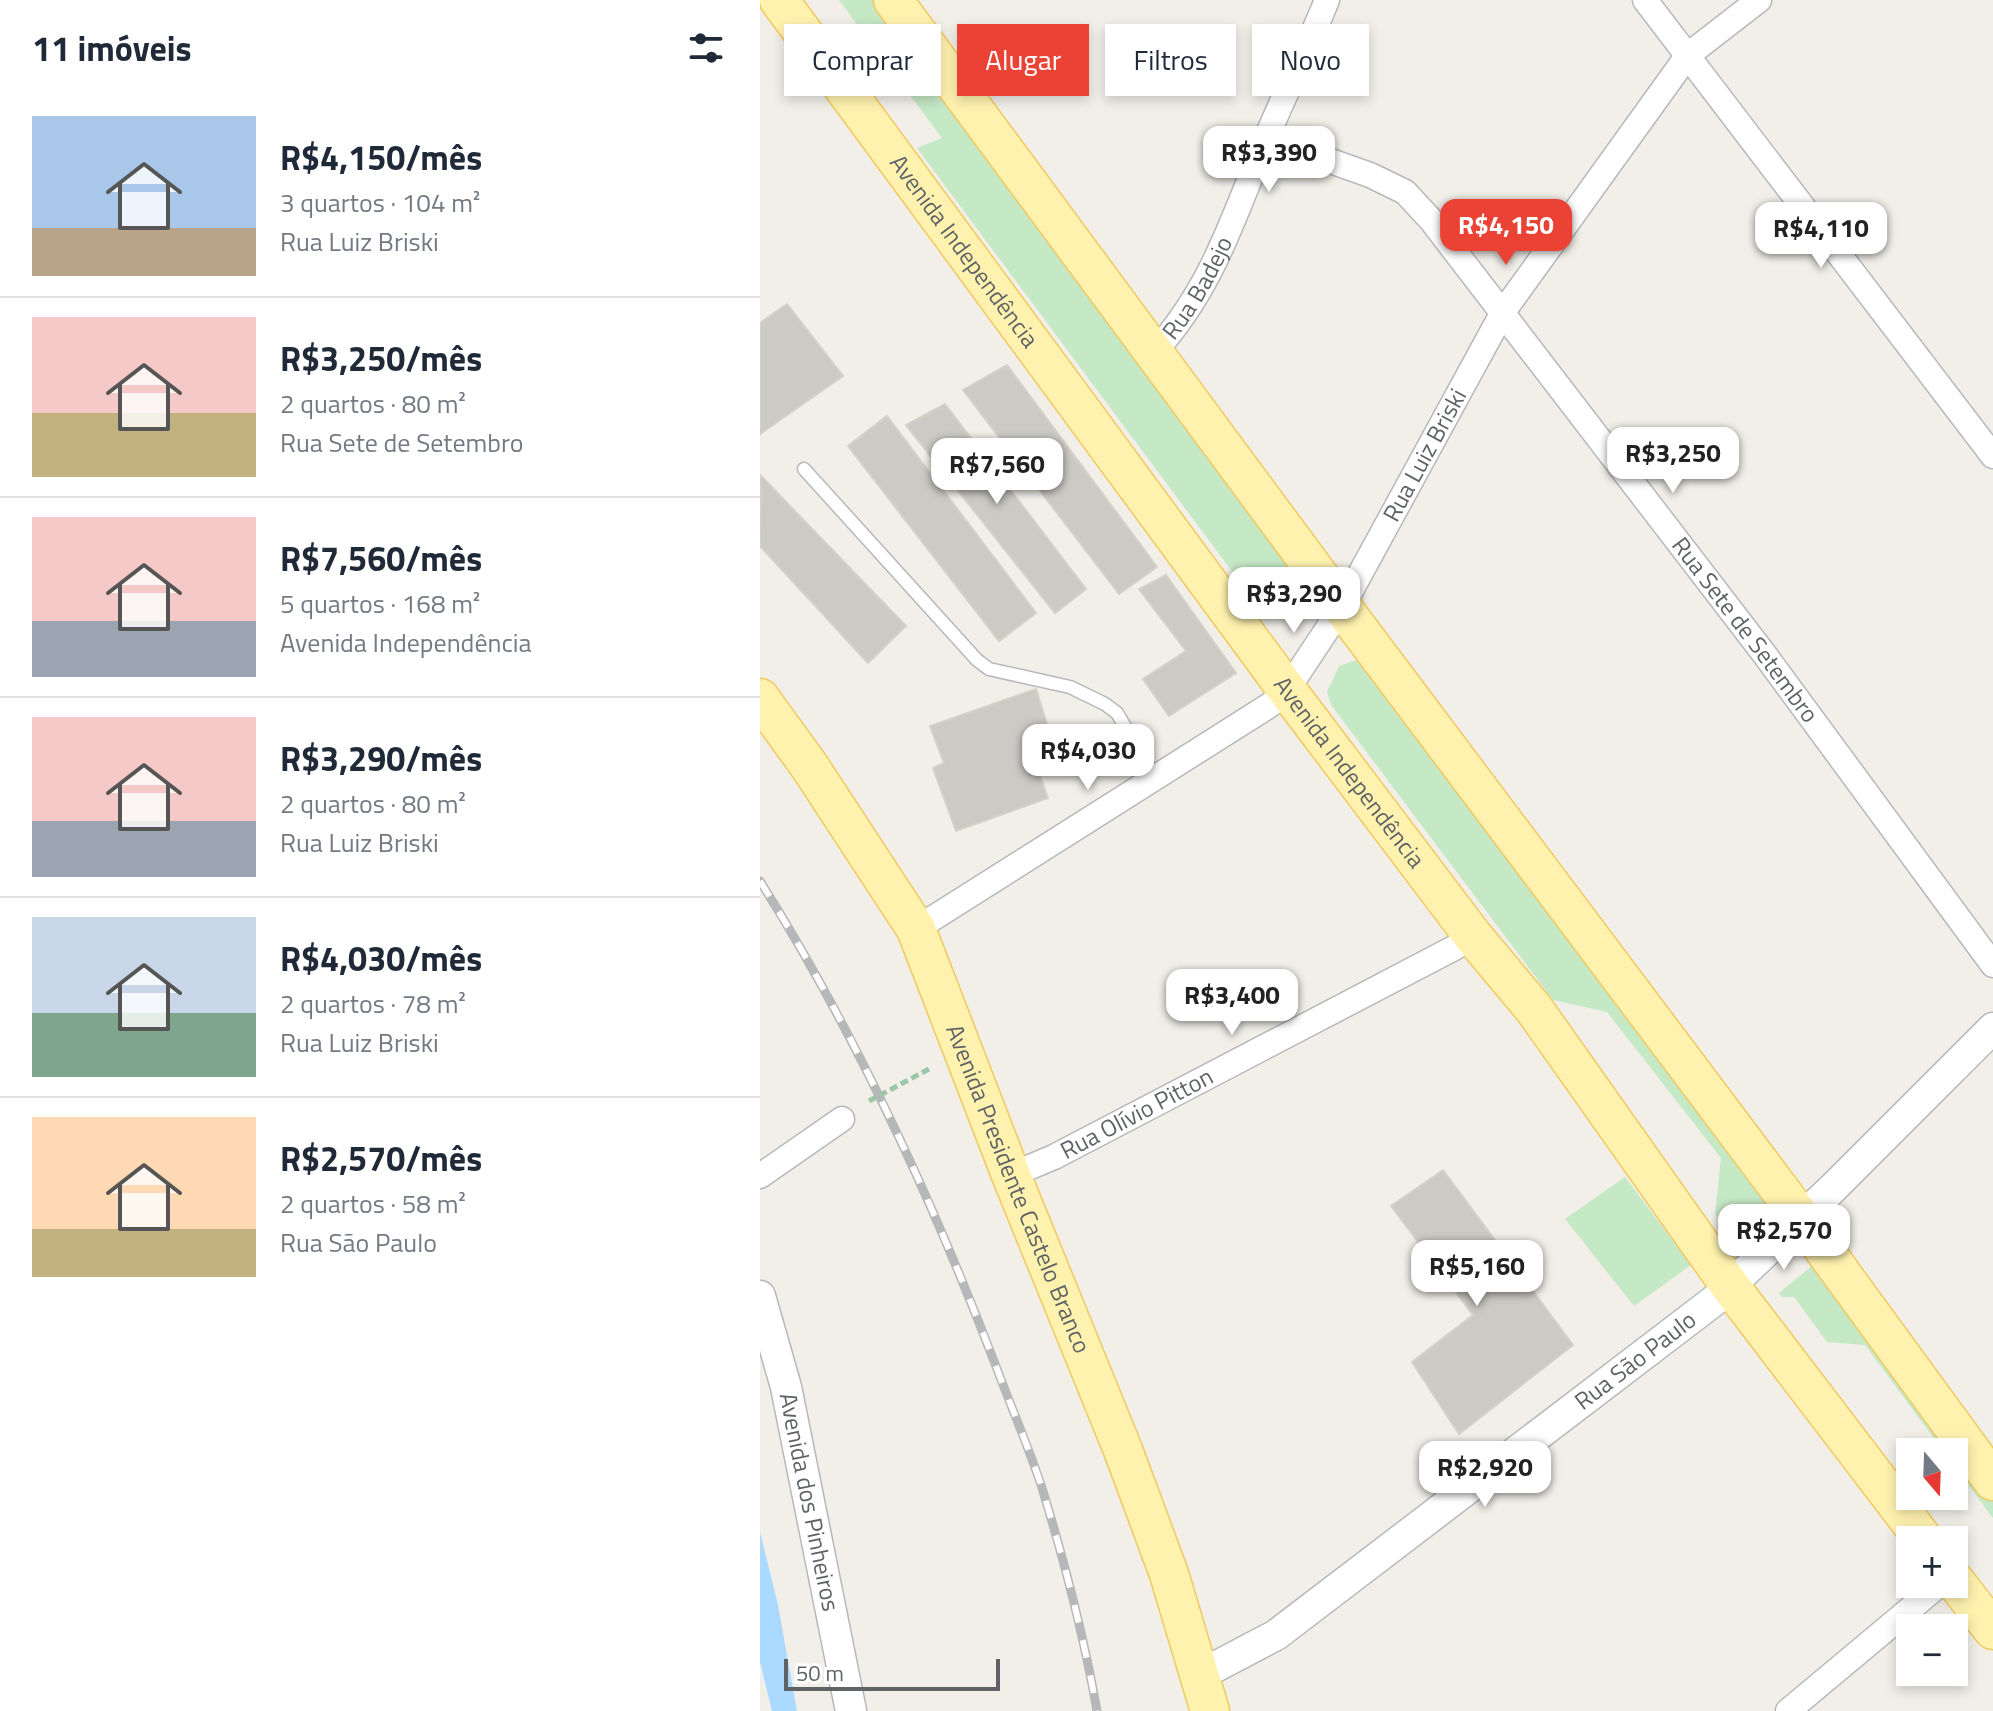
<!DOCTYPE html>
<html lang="pt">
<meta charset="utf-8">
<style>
:root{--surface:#fff;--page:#f6f6f7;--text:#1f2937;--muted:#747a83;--line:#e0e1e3;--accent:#ea4335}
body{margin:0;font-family:"Titillium Web",sans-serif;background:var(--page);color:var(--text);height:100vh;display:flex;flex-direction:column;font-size:30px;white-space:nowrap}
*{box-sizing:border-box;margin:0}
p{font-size:26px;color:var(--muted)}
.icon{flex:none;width:44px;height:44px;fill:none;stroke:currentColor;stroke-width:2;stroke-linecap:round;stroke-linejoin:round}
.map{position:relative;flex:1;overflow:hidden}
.side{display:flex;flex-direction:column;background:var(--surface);width:760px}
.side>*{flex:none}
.banner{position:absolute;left:24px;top:24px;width:760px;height:72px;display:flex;gap:16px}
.needle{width:52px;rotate:161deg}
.tools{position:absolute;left:1136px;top:1438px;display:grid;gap:16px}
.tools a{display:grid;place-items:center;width:72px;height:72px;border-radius:0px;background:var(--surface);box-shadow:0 4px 12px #0003;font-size:40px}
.scale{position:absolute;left:24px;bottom:20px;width:216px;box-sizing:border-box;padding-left:8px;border:4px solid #5f6368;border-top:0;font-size:22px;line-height:28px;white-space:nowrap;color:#5f6368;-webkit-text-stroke:6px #fff;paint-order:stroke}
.price{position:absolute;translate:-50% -68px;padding:0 18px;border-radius:16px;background:#fff;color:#222;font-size:26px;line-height:52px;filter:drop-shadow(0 2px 4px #0008)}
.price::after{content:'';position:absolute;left:50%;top:48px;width:24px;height:18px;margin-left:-12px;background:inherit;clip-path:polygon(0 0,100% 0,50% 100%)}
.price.selected{background:var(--accent);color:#fff}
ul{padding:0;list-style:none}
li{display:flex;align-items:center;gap:24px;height:200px;padding:0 32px}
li+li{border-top:2px solid var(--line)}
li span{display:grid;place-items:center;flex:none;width:224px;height:160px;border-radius:0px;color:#555}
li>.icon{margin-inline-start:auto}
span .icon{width:96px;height:96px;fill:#fffc;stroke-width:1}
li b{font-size:34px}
h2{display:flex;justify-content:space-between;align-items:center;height:96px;padding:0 32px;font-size:34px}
.tag{padding:0 28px;border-radius:0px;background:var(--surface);box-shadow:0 4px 12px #0003;font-size:28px;line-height:72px}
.tag.selected{background:var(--accent);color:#fff}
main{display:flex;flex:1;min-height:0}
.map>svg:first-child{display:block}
</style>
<main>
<section class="side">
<h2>11 imóveis<svg class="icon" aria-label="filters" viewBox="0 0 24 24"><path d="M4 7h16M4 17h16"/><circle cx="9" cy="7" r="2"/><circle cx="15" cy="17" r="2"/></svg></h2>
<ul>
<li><span style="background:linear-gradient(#a9c7e8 70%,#b9a48a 0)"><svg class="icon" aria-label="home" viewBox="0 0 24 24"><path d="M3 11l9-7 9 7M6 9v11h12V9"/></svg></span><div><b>R$4,150/mês</b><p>3 quartos · 104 m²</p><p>Rua Luiz Briski</p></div></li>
<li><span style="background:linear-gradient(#f6c9c9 60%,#c2b280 0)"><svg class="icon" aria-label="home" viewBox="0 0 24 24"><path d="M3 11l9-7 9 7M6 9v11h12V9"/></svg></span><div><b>R$3,250/mês</b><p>2 quartos · 80 m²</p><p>Rua Sete de Setembro</p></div></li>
<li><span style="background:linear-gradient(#f6c9c9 65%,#9aa5b1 0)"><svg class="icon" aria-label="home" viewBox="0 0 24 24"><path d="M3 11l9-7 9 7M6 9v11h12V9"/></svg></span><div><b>R$7,560/mês</b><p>5 quartos · 168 m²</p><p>Avenida Independência</p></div></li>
<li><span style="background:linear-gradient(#f6c9c9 65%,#9aa5b1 0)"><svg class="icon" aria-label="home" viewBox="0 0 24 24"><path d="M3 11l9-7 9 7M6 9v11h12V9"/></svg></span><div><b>R$3,290/mês</b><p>2 quartos · 80 m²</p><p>Rua Luiz Briski</p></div></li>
<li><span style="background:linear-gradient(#c9d6e8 60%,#7fa58c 0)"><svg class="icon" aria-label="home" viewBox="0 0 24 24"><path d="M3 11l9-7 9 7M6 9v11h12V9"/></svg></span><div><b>R$4,030/mês</b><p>2 quartos · 78 m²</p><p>Rua Luiz Briski</p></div></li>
<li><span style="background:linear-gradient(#ffd9b3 70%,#c2b280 0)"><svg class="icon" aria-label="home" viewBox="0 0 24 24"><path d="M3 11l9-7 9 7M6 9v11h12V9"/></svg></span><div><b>R$2,570/mês</b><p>2 quartos · 58 m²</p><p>Rua São Paulo</p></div></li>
</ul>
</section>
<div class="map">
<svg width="1233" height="1711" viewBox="0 0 1233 1711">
<rect width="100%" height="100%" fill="#f1efe8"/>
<path fill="#c5e8c5" d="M 79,0 L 120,0 L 541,582 C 549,597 550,607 541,621 C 526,622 519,619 511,607 L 503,613 L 157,148 L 182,138 Z
M 600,659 L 1021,1205 L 981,1242 L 955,1214 L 961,1158 L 847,1012 L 793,1000 L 572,706 L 567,692 L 579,666 Z
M 865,1177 L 931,1265 L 874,1306 L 805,1219 Z
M 1060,1259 L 1233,1492 L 1233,1518 L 1194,1466 L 1194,1452 L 1184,1452 L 1105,1345 L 1067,1342 L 1034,1297 L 1022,1297 L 1019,1293 Z"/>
<path fill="#aadaff" d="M 0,1532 L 18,1605 L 37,1711 L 12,1711 L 0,1662 Z"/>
<path fill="#cccac5" stroke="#d6d1c6" stroke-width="2" d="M 27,304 L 83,376 L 0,434 L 0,323 Z
M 247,365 L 397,567 L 359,594 L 203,390 Z
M 185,404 L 326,589 L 295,613 L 146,425 Z
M 127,416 L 276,613 L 239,641 L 88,446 Z
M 1,476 L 146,626 L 108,663 L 0,546 Z
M 406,575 L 476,673 L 409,716 L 383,679 L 426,651 L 379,589 Z
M 276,689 L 295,750 L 274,759 L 288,798 L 196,831 L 173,768 L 184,763 L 170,726 Z
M 683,1170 L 813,1345 L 699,1434 L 652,1362 L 713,1315 L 631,1206 Z"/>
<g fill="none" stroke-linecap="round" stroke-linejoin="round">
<g stroke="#b5b8bc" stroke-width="15">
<path id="service" d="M 44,469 L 217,660 L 229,669 L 310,687 L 345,704 L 357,713 L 395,778"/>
</g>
<g stroke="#b5b8bc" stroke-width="27">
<g id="minor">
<path d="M 885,0 L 1233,456"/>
<path id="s1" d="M 506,138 L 610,175 L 645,192 L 671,220 L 1005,655 L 1233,965"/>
<path id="s2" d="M 394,352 C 451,291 474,216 505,141 C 525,93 548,47 567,0"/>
<path id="s3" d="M 156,929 L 510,705 L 527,690 L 582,607 L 743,312 L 928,55 L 999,0"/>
<path id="s4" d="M 251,1175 L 294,1157 L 694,948 L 713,936"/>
<path d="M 0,1176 L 82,1119"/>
<path d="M 1028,1711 L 1180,1584"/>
</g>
</g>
<g stroke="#b5b8bc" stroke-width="33">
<g id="tertiary">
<path id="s5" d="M 0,1296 L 26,1387 L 91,1711"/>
<path id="s6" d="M 440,1675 L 516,1635 L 955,1300 L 1072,1189 L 1233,1028"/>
</g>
</g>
<g stroke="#f2c960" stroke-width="41">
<g id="primary">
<path id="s7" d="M 19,0 L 527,690 L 713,936 L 774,1009 L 970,1286 L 1164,1540"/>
<path d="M 133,0 L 582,607 L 1024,1195 L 1233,1481"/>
<path id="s8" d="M 0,698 L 50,767 L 156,929 L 251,1175 L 363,1450 L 409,1574 L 450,1711"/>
<path d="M 1194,1580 L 1233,1630"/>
</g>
</g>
<use href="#service" stroke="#fff" stroke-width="12"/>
<use href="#minor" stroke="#fff" stroke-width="24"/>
<use href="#tertiary" stroke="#fff" stroke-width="30"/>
<use href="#primary" stroke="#fff2af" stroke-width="38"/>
<g stroke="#b6b7b8" stroke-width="9">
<path id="rail" d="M 0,881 C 96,1034 173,1201 237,1369 C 252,1409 269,1448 282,1488 C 304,1560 324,1637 337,1711"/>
</g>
<use href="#rail" stroke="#fff" stroke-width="6" stroke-dasharray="18" stroke-linecap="butt"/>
<path stroke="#9cc7a9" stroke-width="5" stroke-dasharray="8 4" stroke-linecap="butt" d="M 109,1101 L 169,1069"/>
</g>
<g text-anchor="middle" stroke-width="8" stroke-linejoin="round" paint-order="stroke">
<g font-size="24" fill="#5f6368" stroke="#fff">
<text dy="8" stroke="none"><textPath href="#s7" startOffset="312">Avenida Independência</textPath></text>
<text dy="8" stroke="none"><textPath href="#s2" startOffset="78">Rua Badejo</textPath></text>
<text dy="8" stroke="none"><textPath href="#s3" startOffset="714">Rua Luiz Briski</textPath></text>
<text dy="8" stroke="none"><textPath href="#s1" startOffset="704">Rua Sete de Setembro</textPath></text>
<text dy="8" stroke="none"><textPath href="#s7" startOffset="960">Avenida Independência</textPath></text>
<text dy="8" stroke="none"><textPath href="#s4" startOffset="140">Rua Olívio Pitton</textPath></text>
<text dy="8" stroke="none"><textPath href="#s8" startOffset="558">Avenida Presidente Castelo Branco</textPath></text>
<text dy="8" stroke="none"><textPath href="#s6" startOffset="538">Rua São Paulo</textPath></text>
<text dy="8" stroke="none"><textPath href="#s5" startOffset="212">Avenida dos Pinheiros</textPath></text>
</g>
</g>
</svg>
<div class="tools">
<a><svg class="needle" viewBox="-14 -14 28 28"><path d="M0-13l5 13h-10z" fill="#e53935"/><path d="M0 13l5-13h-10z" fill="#747a83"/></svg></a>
<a>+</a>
<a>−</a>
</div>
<div class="scale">50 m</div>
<b class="price" style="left:509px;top:194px">R$3,390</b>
<b class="price selected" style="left:746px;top:267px">R$4,150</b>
<b class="price" style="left:1061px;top:270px">R$4,110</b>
<b class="price" style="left:913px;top:495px">R$3,250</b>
<b class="price" style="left:237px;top:506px">R$7,560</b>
<b class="price" style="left:534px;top:635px">R$3,290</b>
<b class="price" style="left:328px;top:792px">R$4,030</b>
<b class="price" style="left:472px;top:1037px">R$3,400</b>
<b class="price" style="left:1024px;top:1272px">R$2,570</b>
<b class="price" style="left:717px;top:1308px">R$5,160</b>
<b class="price" style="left:725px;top:1509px">R$2,920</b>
<div class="banner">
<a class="tag">Comprar</a>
<a class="tag selected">Alugar</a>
<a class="tag">Filtros</a>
<a class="tag">Novo</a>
</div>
</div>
</main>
